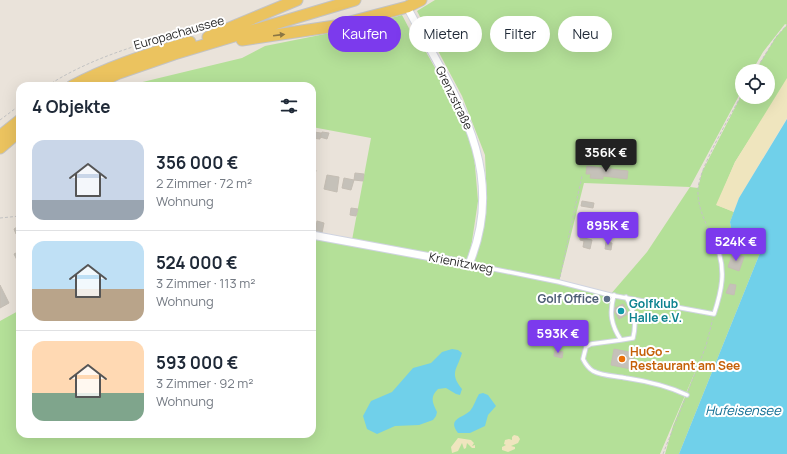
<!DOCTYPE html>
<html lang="de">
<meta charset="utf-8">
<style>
:root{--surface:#fff;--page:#f6f6f7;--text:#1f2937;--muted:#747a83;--line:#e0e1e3;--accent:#7c3aed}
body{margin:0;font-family:Manrope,sans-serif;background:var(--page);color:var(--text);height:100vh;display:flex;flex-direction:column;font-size:15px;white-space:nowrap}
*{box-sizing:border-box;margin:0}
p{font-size:13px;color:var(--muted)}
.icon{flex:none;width:22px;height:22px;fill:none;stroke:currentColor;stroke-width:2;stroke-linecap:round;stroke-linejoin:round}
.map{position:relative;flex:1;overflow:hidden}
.details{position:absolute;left:16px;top:82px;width:300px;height:356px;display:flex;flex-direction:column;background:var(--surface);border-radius:12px;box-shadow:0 4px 16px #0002}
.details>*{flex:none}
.top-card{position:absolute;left:328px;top:16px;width:380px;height:36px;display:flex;gap:8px}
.tools{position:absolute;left:735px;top:64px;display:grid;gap:8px}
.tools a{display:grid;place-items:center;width:40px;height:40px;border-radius:50%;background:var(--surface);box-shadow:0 4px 16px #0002;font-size:20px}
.price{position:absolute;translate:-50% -34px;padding:0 9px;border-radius:4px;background:var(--accent);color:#fff;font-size:13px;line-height:26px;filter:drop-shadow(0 1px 2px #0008)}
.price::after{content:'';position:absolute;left:50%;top:24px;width:12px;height:9px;margin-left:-6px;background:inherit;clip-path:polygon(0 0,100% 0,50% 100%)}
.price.on{background:#222;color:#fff}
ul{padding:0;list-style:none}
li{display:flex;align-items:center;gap:12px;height:100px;padding:0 16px}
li+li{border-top:1px solid var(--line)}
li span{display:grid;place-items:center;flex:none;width:112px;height:80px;border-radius:12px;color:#555}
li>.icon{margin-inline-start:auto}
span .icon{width:48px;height:48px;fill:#fffc;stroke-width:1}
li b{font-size:17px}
h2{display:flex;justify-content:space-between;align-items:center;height:48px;padding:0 16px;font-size:17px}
.tag{padding:0 14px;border-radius:18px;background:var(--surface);box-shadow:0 4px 16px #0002;font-size:14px;line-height:36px}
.tag.on{background:var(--accent);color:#fff}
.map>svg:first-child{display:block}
</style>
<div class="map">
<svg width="787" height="454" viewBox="0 0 787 454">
<rect width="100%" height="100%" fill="#eae3da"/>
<path fill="#b4e098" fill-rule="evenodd" d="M 435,0 L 787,0 L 787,81 L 735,162 L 717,205 L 734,212 L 730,222 L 733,238 L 747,248 L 764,243 L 679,454 L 665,454 L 673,426 L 701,358 L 660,454 L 0,454 L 0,321 L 20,310 L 20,434 L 312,434 L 312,237 L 352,240 L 371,138 L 312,127 L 312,86 L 126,86 L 242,58 L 265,46 L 360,27 L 402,15 L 412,34 L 426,52 L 450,94 L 464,121 L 474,155 L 478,201 L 469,261 L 487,203 L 485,155 L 462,96 L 417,11 ZM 785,24 L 787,25 L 776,37 L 755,71 L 768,71 L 768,97 L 742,97 L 742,94 L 702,172 L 698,188 L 690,187 L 742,90 L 742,71 L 752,71 L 763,52 ZM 584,183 L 690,187 L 647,252 L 610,295 L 559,282 Z"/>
<path fill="#efe5be" d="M 787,78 L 787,118 L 739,198 L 734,212 L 716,205 L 735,162 Z
M 514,435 L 518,436 L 520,439 L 518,443 L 511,446 L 515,447 L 515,449 L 508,452 L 502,450 L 502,447 L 506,445 L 504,444 L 505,440 L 509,439 L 512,440 L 512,437 Z
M 458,438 L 471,440 L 474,443 L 472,446 L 475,445 L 475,448 L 472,448 L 467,443 L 466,448 L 464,449 L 462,443 L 458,451 L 452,453 L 451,447 Z"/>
<path fill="#70d0ea" d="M 787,119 L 787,454 L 679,454 L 764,243 L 747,248 L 733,238 L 730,222 L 739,198 Z
M 452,349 L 458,350 L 462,353 C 457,370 449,373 462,389 L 460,395 L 456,394 L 446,388 L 438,389 C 430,397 432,402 437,412 L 436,416 L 433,420 L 419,425 L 395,426 L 377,434 L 367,429 L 363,416 L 371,401 L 392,392 L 413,368 L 431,363 L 442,352 Z
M 483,393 L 488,395 L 496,406 L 488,415 L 485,426 L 470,433 L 458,433 C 447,419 462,418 470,411 C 474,406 476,399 479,394 Z"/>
<path fill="#c5c1b9" stroke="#c5beb4" d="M 314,132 L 321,133 L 320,139 L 312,138 Z
M 322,132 L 329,133 L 327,139 L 320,137 Z
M 587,166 L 628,171 L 627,179 L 603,176 L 603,179 L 590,178 L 591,174 L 586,174 Z
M 312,169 L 316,170 L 314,180 L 312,179 Z
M 355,173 L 364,174 L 363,181 L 354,180 Z
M 327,175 L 339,177 L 337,192 L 324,189 Z
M 344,178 L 354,180 L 351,190 L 342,188 Z
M 582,201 L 594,203 L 593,208 L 581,206 Z
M 351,208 L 358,209 L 356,216 L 350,215 Z
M 317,221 L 324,223 L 322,233 L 315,232 Z
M 314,224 L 316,224 L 315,232 L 312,232 Z
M 20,225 L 20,233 L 16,234 L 14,229 Z
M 580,237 L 592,240 L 590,249 L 583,247 L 584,241 L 580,240 Z
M 606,242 L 612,243 L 611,250 L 605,249 Z
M 20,251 L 20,261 L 18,262 L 14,254 Z
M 733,253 L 744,257 L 739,271 L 728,267 Z
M 730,284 L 736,285 L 734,295 L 726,293 Z
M 0,285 L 9,303 L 0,308 Z
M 623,304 L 628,314 L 619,319 L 613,309 Z
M 614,349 L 634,353 L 631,369 L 611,365 Z
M 555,350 L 563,352 L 562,358 L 554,356 Z"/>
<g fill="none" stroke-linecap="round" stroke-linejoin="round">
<g stroke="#d0d4e1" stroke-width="5.5">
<path id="lane" d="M 469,264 L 559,282 L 610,295 L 714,314 C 722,290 726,270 717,247
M 614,295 C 609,313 611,325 621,340 L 633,338 C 637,322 634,311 626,297
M 621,340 L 591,344 L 586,347 L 583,359 C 585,363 588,368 593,371 C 602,376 616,376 626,378 C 646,381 668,386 687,395"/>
</g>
<g stroke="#d0d4e1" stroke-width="9">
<path id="street" d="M 312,235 L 469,264 C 510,167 451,90 407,7"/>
</g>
<g stroke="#c3c3c3" stroke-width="13">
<path id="primary" d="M 208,37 L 297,0
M 242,40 L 335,26 L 407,7 L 421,0
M 72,86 C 110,66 149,53 190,42
M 92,86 L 119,73 L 174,54 L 355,0
M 0,136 L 20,120
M 0,148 L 20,131"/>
</g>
<path stroke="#c3c3c3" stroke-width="1" stroke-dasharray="3 2" stroke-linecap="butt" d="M 755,71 L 776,37 L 787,25
M 47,86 C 98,53 158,39 216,24
M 0,120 L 20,105
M 0,218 L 20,216
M 714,242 C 707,225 697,208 698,189 C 699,168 731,115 742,94
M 560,277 L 582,176
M 688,391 L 706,346 L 713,318
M 663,454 L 685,399"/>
<use href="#lane" stroke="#fff" stroke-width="3.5"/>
<use href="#street" stroke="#fff" stroke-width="7"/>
<use href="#primary" stroke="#ebc35f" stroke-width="11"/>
</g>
<defs><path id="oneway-solid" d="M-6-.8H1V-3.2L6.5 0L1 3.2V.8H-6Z"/></defs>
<use fill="#8a7644" href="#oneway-solid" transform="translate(279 35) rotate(-7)"/>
<circle fill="#5c6f8a" stroke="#fff" stroke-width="1.5" cx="607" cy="299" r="4"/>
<circle fill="#0f9aa8" stroke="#fff" stroke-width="1.5" cx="621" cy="311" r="4"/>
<circle fill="#e8710a" stroke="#fff" stroke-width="1.5" cx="622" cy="359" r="4"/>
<g text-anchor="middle" stroke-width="4" stroke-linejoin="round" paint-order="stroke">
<g font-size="12" fill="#282828" stroke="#fff">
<text transform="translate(179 33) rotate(-16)" y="4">Europachaussee</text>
<text transform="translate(454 98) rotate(64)" y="4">Grenzstraße</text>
<text transform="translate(461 263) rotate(11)" y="4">Krienitzweg</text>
</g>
<g font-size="12" font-weight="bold" fill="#4e5e75" stroke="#fff" text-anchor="end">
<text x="599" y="303">Golf Office</text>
</g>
<g font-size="12" font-weight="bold" fill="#0d838f" stroke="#fff" text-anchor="start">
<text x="629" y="308">Golfklub<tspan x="629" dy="14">Halle e.V.</tspan></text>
</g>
<g font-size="12" font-weight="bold" fill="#c56008" stroke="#fff" text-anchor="start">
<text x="630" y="356">HuGo -<tspan x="630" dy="14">Restaurant am See</tspan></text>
</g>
<g font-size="13" font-style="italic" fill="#126e93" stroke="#fff">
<text x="743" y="415">Hufeisensee</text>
</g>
</g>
</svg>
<div class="tools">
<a><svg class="icon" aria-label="locate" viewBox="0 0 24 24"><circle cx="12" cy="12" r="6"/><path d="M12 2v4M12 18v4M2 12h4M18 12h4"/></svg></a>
</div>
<b class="price on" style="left:606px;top:173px">356K €</b>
<b class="price" style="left:608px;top:246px">895K €</b>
<b class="price" style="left:736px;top:262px">524K €</b>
<b class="price" style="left:558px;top:354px">593K €</b>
<div class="top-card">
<a class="tag on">Kaufen</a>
<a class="tag">Mieten</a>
<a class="tag">Filter</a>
<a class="tag">Neu</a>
</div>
<section class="details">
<h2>4 Objekte<svg class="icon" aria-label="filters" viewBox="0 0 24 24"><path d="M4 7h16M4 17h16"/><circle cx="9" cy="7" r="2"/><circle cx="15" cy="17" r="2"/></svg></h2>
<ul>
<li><span style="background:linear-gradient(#c9d6e8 75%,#9aa5b1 0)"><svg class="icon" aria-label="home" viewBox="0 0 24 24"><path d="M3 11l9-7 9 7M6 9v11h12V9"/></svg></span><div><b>356 000 €</b><p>2 Zimmer · 72 m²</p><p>Wohnung</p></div></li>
<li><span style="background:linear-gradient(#bfe0f5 60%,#b9a48a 0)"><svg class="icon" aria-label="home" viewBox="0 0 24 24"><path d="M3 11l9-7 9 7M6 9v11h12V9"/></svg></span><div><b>524 000 €</b><p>3 Zimmer · 113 m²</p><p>Wohnung</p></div></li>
<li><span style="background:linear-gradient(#ffd9b3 65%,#7fa58c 0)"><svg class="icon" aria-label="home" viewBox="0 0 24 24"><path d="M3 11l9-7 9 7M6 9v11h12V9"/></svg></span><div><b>593 000 €</b><p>3 Zimmer · 92 m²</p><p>Wohnung</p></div></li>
</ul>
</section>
</div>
